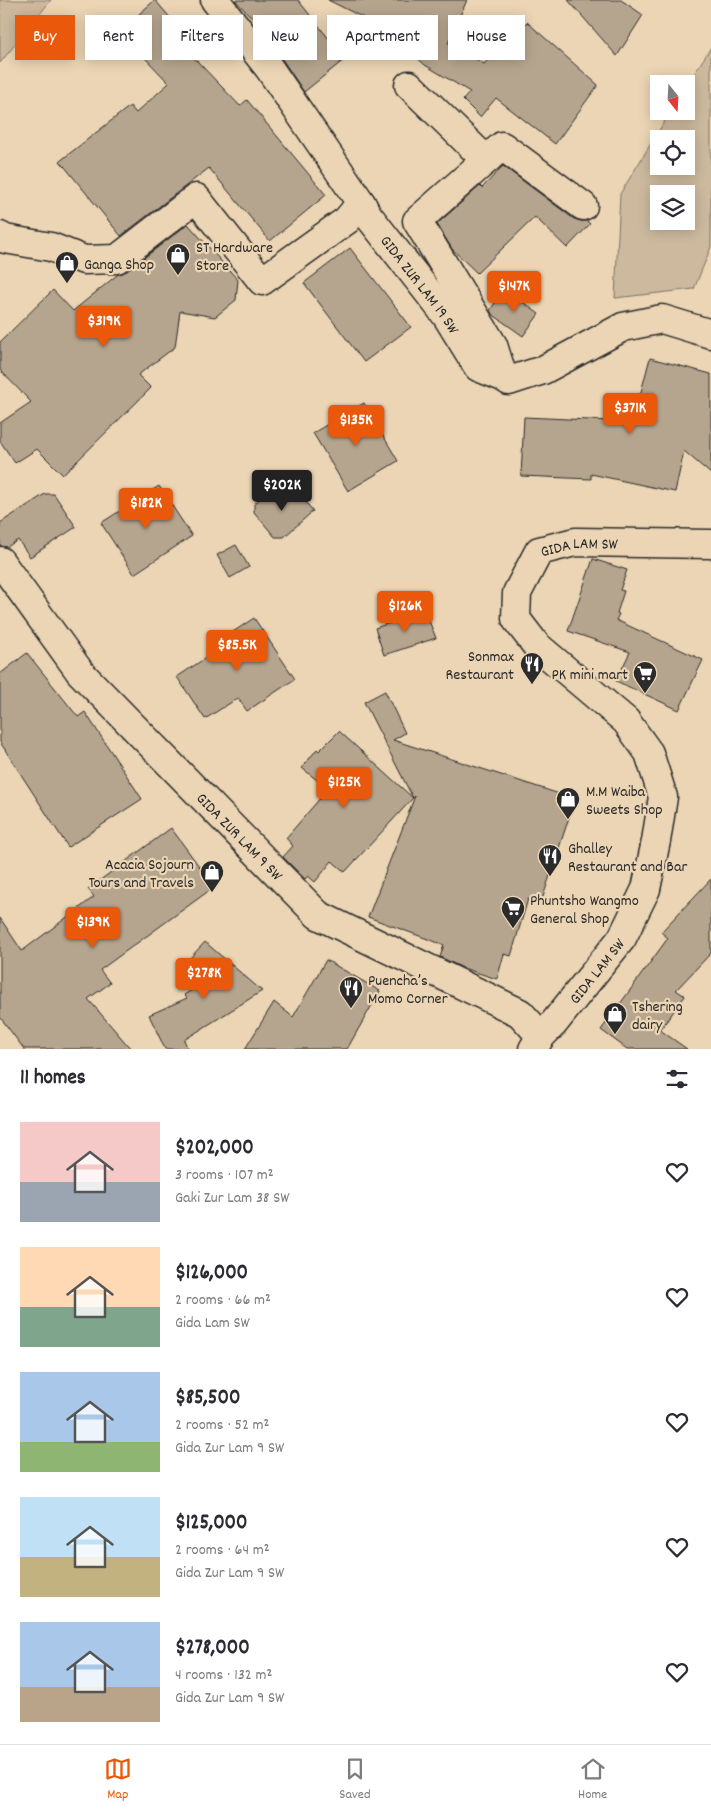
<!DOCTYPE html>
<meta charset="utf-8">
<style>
:root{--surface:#fff;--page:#f7f7f7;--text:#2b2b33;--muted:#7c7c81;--line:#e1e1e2;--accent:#ea580c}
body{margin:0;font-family:Dekko,sans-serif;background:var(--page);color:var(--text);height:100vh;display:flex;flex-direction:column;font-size:19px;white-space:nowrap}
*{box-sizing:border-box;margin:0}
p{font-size:16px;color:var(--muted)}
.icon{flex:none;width:28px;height:28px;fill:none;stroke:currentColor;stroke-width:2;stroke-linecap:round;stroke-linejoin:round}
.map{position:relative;height:1049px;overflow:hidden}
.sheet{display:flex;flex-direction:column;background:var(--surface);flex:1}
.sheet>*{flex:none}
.banner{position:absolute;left:15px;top:15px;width:681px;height:45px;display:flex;gap:10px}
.needle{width:32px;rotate:162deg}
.fabs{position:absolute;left:650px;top:75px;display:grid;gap:10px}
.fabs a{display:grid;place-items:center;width:45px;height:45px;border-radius:0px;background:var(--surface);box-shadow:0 2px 12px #0003;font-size:25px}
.price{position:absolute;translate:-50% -42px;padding:0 11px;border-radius:5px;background:var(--accent);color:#fff;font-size:16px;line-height:32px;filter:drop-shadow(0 1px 2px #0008)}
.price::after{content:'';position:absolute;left:50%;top:30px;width:15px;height:11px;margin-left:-8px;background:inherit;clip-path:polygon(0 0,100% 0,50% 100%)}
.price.on{background:#222;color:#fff}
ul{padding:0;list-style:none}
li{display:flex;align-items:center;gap:15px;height:125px;padding:0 20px}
li span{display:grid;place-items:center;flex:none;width:140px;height:100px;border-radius:0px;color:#555}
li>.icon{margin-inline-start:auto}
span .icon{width:60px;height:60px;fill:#fffc;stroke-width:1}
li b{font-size:21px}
h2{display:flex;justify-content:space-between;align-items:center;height:60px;padding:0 20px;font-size:21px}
.pill{padding:0 18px;border-radius:0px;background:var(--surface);box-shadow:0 2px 12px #0003;font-size:18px;line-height:45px}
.pill.on{background:var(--accent);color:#fff}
.tabs{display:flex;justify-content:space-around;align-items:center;height:70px;border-top:1px solid var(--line);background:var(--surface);font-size:14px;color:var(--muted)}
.tabs a{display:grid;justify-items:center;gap:2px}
.tabs .on{color:var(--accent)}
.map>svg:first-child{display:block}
</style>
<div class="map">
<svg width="711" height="1049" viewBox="0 0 711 1049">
<rect width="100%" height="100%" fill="#ebd5b4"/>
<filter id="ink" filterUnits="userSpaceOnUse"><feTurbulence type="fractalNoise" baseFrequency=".02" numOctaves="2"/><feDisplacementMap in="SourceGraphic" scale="10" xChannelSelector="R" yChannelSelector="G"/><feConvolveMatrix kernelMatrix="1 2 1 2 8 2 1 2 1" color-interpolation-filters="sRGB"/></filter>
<g filter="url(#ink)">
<path fill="#ccb99e" stroke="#7c7264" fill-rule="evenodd" d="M 0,0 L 51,0 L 0,63 Z
M 711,47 L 711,247 L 694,289 L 615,298 L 620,194 L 671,111 L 686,111 L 686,87 ZM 659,139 L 686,139 L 686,166 L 659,166 ZM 659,194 L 686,194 L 686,221 L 659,221 Z"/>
<path fill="#b6a58e" stroke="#2b2b2b" d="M 155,0 L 185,35 L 178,41 L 240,106 L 247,100 L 326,195 L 270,241 L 209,168 L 121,236 L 60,161 L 130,106 L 136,113 L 169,83 L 124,36 L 143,19 L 139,14 Z
M 235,0 L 298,0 L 345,59 L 304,92 L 282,59 L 259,30 L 262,28 Z
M 328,0 L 467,0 L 448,43 L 484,64 L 527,22 L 598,85 L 555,144 L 496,98 L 480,117 L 463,100 L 470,92 L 425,65 L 391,34 L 389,36 L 374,23 Z
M 568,0 L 621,0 L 643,15 L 617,56 Z
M 503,166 L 574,219 L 581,221 L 587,221 L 590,224 L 567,248 L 535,217 L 477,273 L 452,249 L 437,224 L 480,186 L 482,188 Z
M 188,224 L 238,280 L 236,300 L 215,317 L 180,311 L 175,347 L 138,375 L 151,388 L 63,475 L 37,449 L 15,463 L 0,441 L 0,423 L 31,402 L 0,370 L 0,342 L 53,290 L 73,311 L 117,275 L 127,271 Z
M 350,248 L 411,327 L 364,362 L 304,283 Z
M 505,289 L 539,314 L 523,336 L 492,314 L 490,310 Z
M 650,358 L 711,374 L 711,474 L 684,451 L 675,492 L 591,474 L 591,479 L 521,476 L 524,417 L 633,422 Z
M 364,403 L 398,461 L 348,491 L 313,433 Z
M 159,486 L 192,536 L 134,574 L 101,523 Z
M 295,489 L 313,511 L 284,537 L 275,537 L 254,512 L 254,504 L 270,490 L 279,502 Z
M 45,494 L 54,494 L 76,527 L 30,557 L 18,540 L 7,547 L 0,546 L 0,523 Z
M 236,545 L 249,567 L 230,578 L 217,555 Z
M 593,559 L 627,570 L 620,590 L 624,591 L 617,613 L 619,614 L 616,620 L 703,660 L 679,710 L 616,681 L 630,652 L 568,631 Z
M 425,611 L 436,638 L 384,655 L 375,628 Z
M 254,618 L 295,679 L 247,711 L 238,698 L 205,719 L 177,677 L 210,655 L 206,650 Z
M 27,653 L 78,717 L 85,712 L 142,799 L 68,847 L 0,742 L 0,674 Z
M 385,691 L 405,733 L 393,740 L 575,799 L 541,903 L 528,899 L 511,956 L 504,954 L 497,979 L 463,968 L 440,957 L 444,945 L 368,917 L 415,796 L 413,798 L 364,702 Z
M 339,731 L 413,798 L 345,872 L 332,861 L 315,882 L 308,876 L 305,879 L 283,857 L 293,846 L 286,838 L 328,789 L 302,768 L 317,749 L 319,751 Z
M 171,828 L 210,881 L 210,890 L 100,970 L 110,983 L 88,999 L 131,1049 L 24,1049 L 0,1017 L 0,918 L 22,951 L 94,897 L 88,889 Z
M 711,879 L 711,953 L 676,990 L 685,996 L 660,1030 L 687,1049 L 627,1049 L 601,1030 L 668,938 L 661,932 Z
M 205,942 L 262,991 L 184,1040 L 188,1049 L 165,1049 L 149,1015 L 187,998 L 184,995 L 214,976 L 190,958 Z
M 326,960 L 380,991 L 347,1049 L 245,1049 L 274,1002 L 293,1017 Z"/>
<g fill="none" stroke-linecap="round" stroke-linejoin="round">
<g stroke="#2b2b2b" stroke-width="31">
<g id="street">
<path id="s1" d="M 215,0 L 269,68 L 361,203 L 367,214 L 446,315 L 478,367 L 503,377 L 509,381 L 543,370 L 623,327 L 662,319 L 711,334"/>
<path d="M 409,85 L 486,160"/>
<path d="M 0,236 L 5,239 L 51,247 L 84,260 L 117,259 L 196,198 L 262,281 L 347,220 L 361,203"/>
<path d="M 503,377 L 493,345 L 417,221 L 502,146 L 583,206"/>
<path id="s2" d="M 0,561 L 80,672 L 318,915 L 520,1013 L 541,1036"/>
<path id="s3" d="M 533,1049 L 541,1036 L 554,1023 L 622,938 L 646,889 L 656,841 L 663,797 L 649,753 L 626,721 L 536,645 L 516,619 L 517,593 L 539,551 L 575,542 L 711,544"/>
</g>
</g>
<use href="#street" stroke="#ebd5b4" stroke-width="28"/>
</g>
</g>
<defs>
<g id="shop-pin" transform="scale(1.25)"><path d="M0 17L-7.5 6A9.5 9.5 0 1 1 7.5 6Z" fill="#2b2b2b" stroke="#ebd5b4"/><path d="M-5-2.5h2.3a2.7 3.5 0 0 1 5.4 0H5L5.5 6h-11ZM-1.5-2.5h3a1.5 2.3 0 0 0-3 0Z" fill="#fff"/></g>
<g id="restaurant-pin" transform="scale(1.25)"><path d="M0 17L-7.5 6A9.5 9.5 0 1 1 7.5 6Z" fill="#2b2b2b" stroke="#ebd5b4"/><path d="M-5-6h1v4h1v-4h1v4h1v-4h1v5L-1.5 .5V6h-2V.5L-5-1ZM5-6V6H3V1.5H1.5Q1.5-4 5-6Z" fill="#fff"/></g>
<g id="supermarket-pin" transform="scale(1.25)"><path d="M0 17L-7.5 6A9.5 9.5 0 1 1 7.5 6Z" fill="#2b2b2b" stroke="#ebd5b4"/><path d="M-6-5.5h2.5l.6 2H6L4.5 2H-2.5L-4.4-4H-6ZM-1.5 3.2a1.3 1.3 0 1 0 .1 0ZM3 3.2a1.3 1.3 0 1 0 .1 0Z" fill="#fff"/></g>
</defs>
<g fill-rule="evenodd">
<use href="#shop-pin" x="178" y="255"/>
<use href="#shop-pin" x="67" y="263"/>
<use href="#restaurant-pin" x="532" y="664"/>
<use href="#supermarket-pin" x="645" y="673"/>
<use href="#shop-pin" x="568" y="799"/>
<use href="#restaurant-pin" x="550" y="856"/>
<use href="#shop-pin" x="212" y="872"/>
<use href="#supermarket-pin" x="513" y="908"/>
<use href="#restaurant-pin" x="351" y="988"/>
<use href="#shop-pin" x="615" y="1014"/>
</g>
<g text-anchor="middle" stroke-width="4.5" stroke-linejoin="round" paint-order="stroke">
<g font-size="16" fill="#2b2b2b" stroke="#ebd5b4" text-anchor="start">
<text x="196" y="252">ST Hardware<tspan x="196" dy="18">Store</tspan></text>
<text x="84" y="269">Ganga Shop</text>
<text x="514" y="661" text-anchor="end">Sonmax<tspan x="514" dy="18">Restaurant</tspan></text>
<text x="628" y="679" text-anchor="end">PK mini mart</text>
<text x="586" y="796">M.M Waiba<tspan x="586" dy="18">Sweets Shop</tspan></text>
<text x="568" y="853">Ghalley<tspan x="568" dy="18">Restaurant and Bar</tspan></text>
<text x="194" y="869" text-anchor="end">Acacia Sojourn<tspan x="194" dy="18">Tours and Travels</tspan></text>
<text x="530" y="905">Phuntsho Wangmo<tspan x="530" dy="18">General Shop</tspan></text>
<text x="368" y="985">Puencha’s<tspan x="368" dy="18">Momo Corner</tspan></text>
<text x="632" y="1011">Tshering<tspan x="632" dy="18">dairy</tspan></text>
</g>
<g font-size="16" fill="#2b2b2b" stroke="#ebd5b4">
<text dy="6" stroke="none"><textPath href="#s1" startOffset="351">GIDA ZUR LAM 19 SW</textPath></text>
<text dy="6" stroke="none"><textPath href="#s3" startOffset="641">GIDA LAM SW</textPath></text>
<text dy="6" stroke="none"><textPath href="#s2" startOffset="366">GIDA ZUR LAM 9 SW</textPath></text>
<text dy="6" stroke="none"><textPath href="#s3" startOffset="101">GIDA LAM SW</textPath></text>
</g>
</g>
</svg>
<div class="fabs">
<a><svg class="needle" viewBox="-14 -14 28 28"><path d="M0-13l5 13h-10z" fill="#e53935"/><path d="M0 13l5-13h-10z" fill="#7c7c81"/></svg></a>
<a><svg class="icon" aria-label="locate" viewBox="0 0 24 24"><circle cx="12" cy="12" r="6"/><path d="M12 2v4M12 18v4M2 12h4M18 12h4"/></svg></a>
<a><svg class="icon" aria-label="layers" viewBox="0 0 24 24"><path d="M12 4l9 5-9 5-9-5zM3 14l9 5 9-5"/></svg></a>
</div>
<b class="price" style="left:514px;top:313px">$147K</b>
<b class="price" style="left:104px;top:348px">$319K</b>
<b class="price" style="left:630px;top:435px">$371K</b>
<b class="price" style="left:356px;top:447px">$135K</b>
<b class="price on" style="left:282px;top:512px">$202K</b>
<b class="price" style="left:146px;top:530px">$182K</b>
<b class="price" style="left:405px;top:633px">$126K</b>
<b class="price" style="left:237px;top:672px">$85.5K</b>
<b class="price" style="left:344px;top:809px">$125K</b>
<b class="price" style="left:93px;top:949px">$139K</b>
<b class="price" style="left:204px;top:1000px">$278K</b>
<div class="banner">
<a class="pill on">Buy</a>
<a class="pill">Rent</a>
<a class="pill">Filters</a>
<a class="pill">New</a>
<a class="pill">Apartment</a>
<a class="pill">House</a>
</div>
</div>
<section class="sheet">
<h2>11 homes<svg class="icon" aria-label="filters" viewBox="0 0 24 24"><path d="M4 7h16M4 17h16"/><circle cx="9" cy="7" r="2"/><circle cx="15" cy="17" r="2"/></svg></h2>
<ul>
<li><span style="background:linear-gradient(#f6c9c9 60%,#9aa5b1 0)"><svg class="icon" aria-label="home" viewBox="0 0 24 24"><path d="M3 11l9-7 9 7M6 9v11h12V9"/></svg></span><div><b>$202,000</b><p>3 rooms · 107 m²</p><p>Gaki Zur Lam 38 SW</p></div><svg class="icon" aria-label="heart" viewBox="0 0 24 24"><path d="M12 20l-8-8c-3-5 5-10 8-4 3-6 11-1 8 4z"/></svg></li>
<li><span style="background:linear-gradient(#ffd9b3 60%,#7fa58c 0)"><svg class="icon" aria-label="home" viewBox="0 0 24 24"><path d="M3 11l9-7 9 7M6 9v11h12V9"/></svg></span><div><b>$126,000</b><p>2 rooms · 66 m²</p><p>Gida Lam SW</p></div><svg class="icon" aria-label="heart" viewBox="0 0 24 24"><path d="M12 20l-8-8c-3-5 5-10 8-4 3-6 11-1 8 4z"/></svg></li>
<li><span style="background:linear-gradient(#a9c7e8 70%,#8fb573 0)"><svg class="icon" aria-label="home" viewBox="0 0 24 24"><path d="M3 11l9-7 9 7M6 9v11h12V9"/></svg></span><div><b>$85,500</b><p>2 rooms · 52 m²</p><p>Gida Zur Lam 9 SW</p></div><svg class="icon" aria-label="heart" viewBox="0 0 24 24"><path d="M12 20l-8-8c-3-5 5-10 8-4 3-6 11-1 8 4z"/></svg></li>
<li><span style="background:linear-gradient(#bfe0f5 60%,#c2b280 0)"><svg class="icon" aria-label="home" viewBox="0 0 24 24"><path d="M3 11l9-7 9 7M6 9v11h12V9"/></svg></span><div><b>$125,000</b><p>2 rooms · 64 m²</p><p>Gida Zur Lam 9 SW</p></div><svg class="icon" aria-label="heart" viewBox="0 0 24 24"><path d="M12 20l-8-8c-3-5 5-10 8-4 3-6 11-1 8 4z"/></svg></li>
<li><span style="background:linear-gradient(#a9c7e8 65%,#b9a48a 0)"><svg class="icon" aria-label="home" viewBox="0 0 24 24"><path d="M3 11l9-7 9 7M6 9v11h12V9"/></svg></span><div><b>$278,000</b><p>4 rooms · 132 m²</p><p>Gida Zur Lam 9 SW</p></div><svg class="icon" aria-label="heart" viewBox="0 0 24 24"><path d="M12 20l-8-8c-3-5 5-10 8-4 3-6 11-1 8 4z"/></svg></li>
</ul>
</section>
<nav class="tabs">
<a class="on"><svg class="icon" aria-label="map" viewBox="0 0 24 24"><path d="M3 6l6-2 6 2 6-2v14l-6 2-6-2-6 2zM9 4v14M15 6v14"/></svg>Map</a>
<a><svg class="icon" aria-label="saved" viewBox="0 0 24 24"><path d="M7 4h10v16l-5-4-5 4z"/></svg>Saved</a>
<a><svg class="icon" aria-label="home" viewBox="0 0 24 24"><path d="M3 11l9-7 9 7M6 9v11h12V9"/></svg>Home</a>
</nav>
